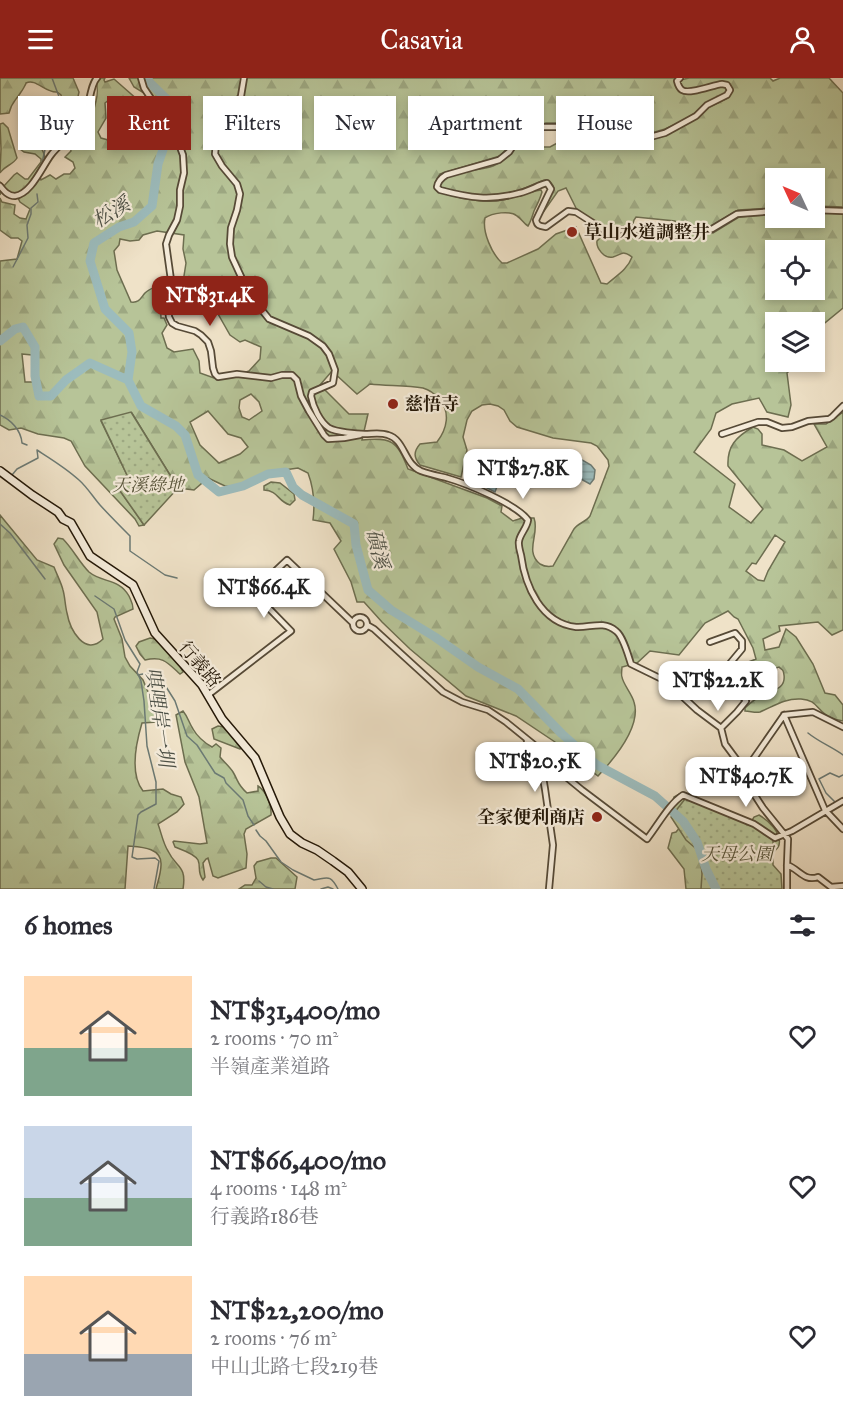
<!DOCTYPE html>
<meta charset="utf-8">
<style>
:root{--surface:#fff;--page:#f7f7f7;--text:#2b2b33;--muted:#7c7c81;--accent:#8f2418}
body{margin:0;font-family:"IM FELL Great Primer","Noto Serif TC",serif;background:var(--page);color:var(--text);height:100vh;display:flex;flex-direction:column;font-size:22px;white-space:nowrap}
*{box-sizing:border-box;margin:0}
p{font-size:20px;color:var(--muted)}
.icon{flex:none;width:33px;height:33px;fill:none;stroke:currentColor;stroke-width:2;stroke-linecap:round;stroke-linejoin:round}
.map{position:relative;height:811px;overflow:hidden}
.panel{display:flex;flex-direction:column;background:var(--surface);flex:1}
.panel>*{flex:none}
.banner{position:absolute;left:18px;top:18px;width:807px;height:54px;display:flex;gap:12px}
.needle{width:39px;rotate:314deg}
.buttons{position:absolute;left:765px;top:90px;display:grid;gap:12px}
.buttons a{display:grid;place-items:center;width:60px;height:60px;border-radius:0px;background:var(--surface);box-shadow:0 3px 9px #0003;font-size:30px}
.price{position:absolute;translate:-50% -51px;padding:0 14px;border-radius:12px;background:#fff;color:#222;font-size:20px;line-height:39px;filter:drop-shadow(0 2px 3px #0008)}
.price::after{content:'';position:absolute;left:50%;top:36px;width:18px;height:14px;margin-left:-9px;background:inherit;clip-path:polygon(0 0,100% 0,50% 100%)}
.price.on{background:var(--accent);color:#fff}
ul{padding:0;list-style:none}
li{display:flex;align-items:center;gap:18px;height:150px;padding:0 24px}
li span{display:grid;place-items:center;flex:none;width:168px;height:120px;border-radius:0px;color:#555}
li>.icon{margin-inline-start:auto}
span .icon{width:72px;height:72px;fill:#fffc;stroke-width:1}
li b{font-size:26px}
h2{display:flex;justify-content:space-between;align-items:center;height:72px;padding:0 24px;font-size:26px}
.pill{padding:0 21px;border-radius:0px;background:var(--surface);box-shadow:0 3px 9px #0003;font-size:21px;line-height:54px}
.pill.on{background:var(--accent);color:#fff}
header{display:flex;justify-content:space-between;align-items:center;height:78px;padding:0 24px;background:var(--accent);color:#fff;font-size:27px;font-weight:600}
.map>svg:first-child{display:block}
</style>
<header><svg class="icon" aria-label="menu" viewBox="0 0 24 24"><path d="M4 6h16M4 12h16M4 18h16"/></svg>Casavia<svg class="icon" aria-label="person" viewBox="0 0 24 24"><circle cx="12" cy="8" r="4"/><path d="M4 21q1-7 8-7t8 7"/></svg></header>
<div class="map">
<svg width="843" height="811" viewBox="0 0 843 811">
<defs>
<pattern id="forest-firs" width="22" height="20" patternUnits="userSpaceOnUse" patternTransform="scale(1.5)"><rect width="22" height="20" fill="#b7c498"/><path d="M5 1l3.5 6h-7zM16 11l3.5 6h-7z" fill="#9da882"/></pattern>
<pattern id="park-dots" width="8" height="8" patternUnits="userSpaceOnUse" patternTransform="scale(1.5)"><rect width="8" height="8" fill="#b7c498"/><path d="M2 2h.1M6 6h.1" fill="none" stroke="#9da882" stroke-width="1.8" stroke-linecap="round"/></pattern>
<pattern id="water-rules" width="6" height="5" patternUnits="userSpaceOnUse" patternTransform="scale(1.5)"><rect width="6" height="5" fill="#9cbcbd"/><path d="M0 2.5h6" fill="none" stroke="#86a1a1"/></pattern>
</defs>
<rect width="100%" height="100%" fill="#efe2c8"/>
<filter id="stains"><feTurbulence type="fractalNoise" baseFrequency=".00333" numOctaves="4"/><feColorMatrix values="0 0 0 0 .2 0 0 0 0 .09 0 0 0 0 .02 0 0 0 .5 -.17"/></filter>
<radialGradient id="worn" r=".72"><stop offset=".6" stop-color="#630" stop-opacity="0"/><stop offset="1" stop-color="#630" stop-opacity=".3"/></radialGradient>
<path fill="url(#forest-firs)" stroke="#6d6e50" stroke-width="1.5" fill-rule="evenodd" d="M 0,0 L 73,0 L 79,14 L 76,28 L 68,44 L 70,45 L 64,52 L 63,61 L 54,70 C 47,72 42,68 39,61 C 42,58 48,56 51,52 C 58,43 64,29 61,17 L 57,14 C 45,15 36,0 26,5 C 26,6 22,13 21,14 C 15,24 12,23 9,35 L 0,36 Z
M 99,0 L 105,0 L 104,2 L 105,4 L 114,1 L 138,22 L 143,23 L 149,22 L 144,15 L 134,9 L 129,0 L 677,0 L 681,13 L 689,16 L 722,8 L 726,9 L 727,13 L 725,16 L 681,44 L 665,51 L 631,61 L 571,45 L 546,45 L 528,50 L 519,57 L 500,78 L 440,96 C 437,101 434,106 436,112 C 455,120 483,126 503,122 C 516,119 528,114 541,112 L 542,114 C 540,121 537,127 534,133 C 532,139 531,143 528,148 C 523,145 522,141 517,138 C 510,132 492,135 485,140 C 482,154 492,176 502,185 L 507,185 L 538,171 L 556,156 L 576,149 L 601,205 L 607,206 C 616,198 628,191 632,179 C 623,172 622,176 613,179 C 604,181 596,170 597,163 L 601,159 L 611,157 L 627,159 L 673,155 L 713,155 L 739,139 L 775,136 L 776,140 L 814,140 L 815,134 L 843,136 L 843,230 L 815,253 L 814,244 L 776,244 L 776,284 L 798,284 L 787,295 L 791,327 L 788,339 L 767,334 L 759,320 L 732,326 L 716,335 L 711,351 L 694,374 L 735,406 L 729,429 L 751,445 L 763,431 L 728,388 C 727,368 736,359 753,349 L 758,351 L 762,356 L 762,367 L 784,372 L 802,383 L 827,369 L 814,346 L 826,346 L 843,334 L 843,552 L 832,557 L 818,544 L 779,548 L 780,553 L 763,561 L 765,572 L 779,569 L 786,551 L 796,559 L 813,586 L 825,615 L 835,617 L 843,627 L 843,643 C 838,642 830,640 825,636 C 816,630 816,622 801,621 C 785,620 774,628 760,634 C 755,635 750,633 745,633 L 745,630 C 750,625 755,621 761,618 C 771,612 786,612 784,597 C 783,591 783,593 779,589 L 757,596 L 758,601 L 747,607 L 741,603 L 735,592 L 741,587 L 756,581 L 753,570 L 738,541 L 734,539 L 728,533 L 705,545 L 679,577 L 650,573 L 637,585 L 622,589 C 622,590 621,598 622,599 C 623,606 632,616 634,624 C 642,649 613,682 598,698 L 574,680 L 561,680 L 554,672 L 555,664 L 516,638 L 466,618 L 410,571 L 382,544 L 364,524 L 357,524 L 351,504 L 334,471 L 341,463 L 330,445 L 313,442 C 315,426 314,411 308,395 L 298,390 L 277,393 L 239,408 L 231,409 L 225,408 L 208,400 L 194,412 L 178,410 L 132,335 L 101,343 L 127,397 L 116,407 L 144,447 L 139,448 L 135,441 L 85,388 L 71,363 L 64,360 L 38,356 L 21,350 L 9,352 L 0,347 L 0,183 L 17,181 L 22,163 L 18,160 L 11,160 L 0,152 L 0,120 L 2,124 L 15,127 L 14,136 L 20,140 L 26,141 L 30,131 L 20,124 L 18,120 L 32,109 L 40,99 L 41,102 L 50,97 L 56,101 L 64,96 L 70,96 L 75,90 L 73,84 L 65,79 L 71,73 L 70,68 L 66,67 C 81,54 92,43 96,23 C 98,15 98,11 96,3 ZM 110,21 C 120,23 135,27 141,37 C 145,43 140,40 145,46 C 148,50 153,52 155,56 L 153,60 L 129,71 L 119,65 L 101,60 L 98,54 L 106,40 L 105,25 ZM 157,153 L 184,157 L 183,171 L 186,185 L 181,217 L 182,226 L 189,232 L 211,230 L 218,236 L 230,257 L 240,264 L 245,262 L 261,269 L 260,281 L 249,293 L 235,298 L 214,300 L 200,295 L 199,283 L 193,271 L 174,274 L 167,270 L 162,255 L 167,247 L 164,240 L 161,240 L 160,218 L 157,208 C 153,210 148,212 145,215 C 140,221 139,225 131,224 L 117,192 L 114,173 L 119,167 L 120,161 L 130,163 L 139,162 L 143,157 ZM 776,172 L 814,172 L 814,212 L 776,212 ZM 22,276 L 32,277 L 34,304 L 25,304 ZM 332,293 L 357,316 L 370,306 C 387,308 406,307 423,310 C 430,312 435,316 439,321 C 451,334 447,351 437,364 L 420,366 C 413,374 414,380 420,387 L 461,399 L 467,372 L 463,359 L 467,342 L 472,333 L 482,327 L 490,326 L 498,328 L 504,332 L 510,343 L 517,349 L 553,360 L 591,365 L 597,368 L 601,373 L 608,382 L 609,388 L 590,438 C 586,444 578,445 574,451 L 553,488 C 548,489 545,489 540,486 C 524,473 540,456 534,440 L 522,440 L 513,443 L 501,434 L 502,428 L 487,420 L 408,391 C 397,363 392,359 362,362 L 368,336 L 349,336 L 320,307 ZM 251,316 L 259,324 L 262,333 L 249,342 L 242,339 L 239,330 L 240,322 ZM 208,333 L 228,356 L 241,360 L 248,369 L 240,376 L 219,385 L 200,367 L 190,344 ZM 775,457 L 785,464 L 768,493 L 764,503 L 758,502 L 746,493 L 752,485 L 756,486 Z
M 689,0 L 770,0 L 773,3 L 780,0 L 829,0 L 843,15 L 843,129 L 815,128 L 814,100 L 776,100 L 775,130 L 738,132 L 711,148 L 677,148 L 675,143 L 636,139 L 634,142 L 632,149 L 604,148 L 593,143 L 577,132 L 566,110 L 558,113 L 544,133 L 544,130 L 554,111 C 553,107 551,102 545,102 C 542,102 524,111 519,112 C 505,116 487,119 472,117 C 462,116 451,112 440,109 L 439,107 C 447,91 478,94 493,88 C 501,85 510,77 515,70 C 520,64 522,59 529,56 L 533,58 L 538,69 L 550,69 L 574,56 L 583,56 L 630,67 L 667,56 L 709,29 L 728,20 L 732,13 L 729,7 L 688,13 L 683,11 L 680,8 L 680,2 Z
M 3,45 L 8,50 L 17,80 C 13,87 4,88 0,95 L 1,71 L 0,46 Z
M 28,61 C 38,63 46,74 45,84 C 38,94 29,113 15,116 C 11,117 6,114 1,113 L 0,117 L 0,104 L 4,108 L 14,97 L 17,95 L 25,101 L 28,101 L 41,84 L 41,81 L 35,76 L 24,74 L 20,71 L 21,68 Z
M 0,437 L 37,482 L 54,489 C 57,497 61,504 63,512 C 65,519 65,527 67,535 C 70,552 85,579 103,561 L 97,534 L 64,487 L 54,466 L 58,460 L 63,461 C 73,471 79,484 89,494 C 102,505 119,500 129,518 C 131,523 133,525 133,531 L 115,539 L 114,541 L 122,561 L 125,579 L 130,588 L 143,602 L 151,621 L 160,631 L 162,640 L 157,644 L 142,645 C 136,665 129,695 143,713 L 163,711 L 171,716 L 181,719 L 184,726 L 177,734 L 158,746 C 161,754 163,765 168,773 C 176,790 187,787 183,811 L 156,811 C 158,803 161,795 161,787 C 162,769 140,769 128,768 L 125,811 L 0,811 Z
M 150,560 L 155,561 C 164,571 178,581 183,594 L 180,596 C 167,584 163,578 145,582 L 140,576 L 136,568 L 139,564 Z
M 183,633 C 188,639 189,645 193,651 C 197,658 205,665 212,669 L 216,666 L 221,670 L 220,679 C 224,684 230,689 233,694 C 239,704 237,706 247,715 L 258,713 L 258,708 C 266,713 272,727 271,737 L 246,751 L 244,756 L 247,776 L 246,790 L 218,800 L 213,798 L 208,780 L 206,781 L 203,785 L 205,799 L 203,802 C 197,794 201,789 198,782 C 194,775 182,772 175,769 L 173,764 L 174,763 L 200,766 L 207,765 L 199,719 L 185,684 L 176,637 Z
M 218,648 L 224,649 L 241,668 L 240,671 L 214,661 L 212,651 Z
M 681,715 L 748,749 L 754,739 L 759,737 C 768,742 782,755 779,767 C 778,771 773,774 770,777 C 760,788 752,800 743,811 L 686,811 L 684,791 L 668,770 L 672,755 L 676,754 L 682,747 L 674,730 L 672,725 L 674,719 Z
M 271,780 L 276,780 L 297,799 L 295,811 L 239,811 L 245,807 L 252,807 L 256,800 L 254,788 L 257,784 Z"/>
<path fill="url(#park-dots)" stroke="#6d6e50" stroke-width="1.5" d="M 131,334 L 178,410 L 144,447 L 116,407 L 127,397 L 101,342 Z
M 271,404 L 280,405 L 294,416 L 295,422 L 290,427 C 277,423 279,413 264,412 L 264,408 Z
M 685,721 L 754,746 L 773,759 L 773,787 L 781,796 L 782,811 L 701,811 L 702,796 L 700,774 L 686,762 L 671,739 Z"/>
<path fill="url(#water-rules)" stroke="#6c7a74" stroke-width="1.5" d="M 556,376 L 569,380 L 577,379 L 591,387 L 595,392 L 594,401 L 590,406 L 581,401 L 565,390 L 569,384 L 563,380 L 561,382 L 555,378 Z
M 465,382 L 501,398 L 495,414 L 465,399 L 466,392 L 465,390 Z"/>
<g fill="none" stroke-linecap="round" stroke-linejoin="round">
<path stroke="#6c7a74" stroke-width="1.5" d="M 29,107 L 42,85 L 48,58 L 60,46 L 62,37 L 61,24 L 52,0
M 13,189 L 28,160 L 27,147 L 31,136 L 31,130 L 38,124 L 37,116
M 0,337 C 11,342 21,352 22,365 L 27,367
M 12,397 L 17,391 L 38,380 L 37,372 C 51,381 66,390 79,402 C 87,409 93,419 100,427 C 110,438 120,448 130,458 L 130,473 L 165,497 L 177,500
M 0,446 L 10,455 L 45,501
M 95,518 L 114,531 L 125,562 L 140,586 L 137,594 L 141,603 L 144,623 L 147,668 L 156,704 L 156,726 L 141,734 L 138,737 L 132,779 L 137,781 L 155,780 L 159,783 L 154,811
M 138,597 L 148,595 L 156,600
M 163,604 L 175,623 L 187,658 L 197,667 L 215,695 L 224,700 L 226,705 L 243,722 L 248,738 L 254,747
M 808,655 C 819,664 832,669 843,677
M 836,725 L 826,715 L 819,701 L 830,695 L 839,699 L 843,697
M 256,752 L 260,758 L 266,763 L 281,784 L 293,792 L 314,802 C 328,800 330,796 338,811
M 259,803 L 266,809 L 273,811
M 321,811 L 328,809 L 333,811"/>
<path stroke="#9cbcbd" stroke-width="9" d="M 0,263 L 15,251 L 23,249 L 35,269 L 35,298 L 39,318 L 51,318 L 66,302 L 90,285 L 128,302 L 141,328 L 176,348 L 185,357 L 198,397 L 219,414 L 243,408 L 268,396 L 286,394 L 293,409 L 302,417 L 354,446 L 356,467 L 368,512 L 391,532 L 435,559 L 478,589 L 518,611 L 562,656 L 597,687 L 655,718 L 683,743 L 697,764 L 706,791 L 716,811
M 128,302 L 132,274 L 129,255 L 105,231 L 90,183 L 94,165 L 119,149 L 134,144 L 152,128 L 158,86 L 177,31 L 149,4 L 148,0"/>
<g stroke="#564a37" stroke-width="8">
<path id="street" d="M 141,0 L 144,10 L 154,25 L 159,44 L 177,61 L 183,77 L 184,95 L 180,112 L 180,128 L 177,142 L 169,157 L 166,166 L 171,202 L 168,231 L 169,239 L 172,245 L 177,248 L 195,253 L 201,257 L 208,264 L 211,273 L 213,290 L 215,296 L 218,299 L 237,296 L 271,300 L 282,297 L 292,297 L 297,302 L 301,318 L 309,333 L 324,357 L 328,361 L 344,360 L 360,357
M 244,0 L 241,18 L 216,65 L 215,76 L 222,88 L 237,106 L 240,116 L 237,132 L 231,150 L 230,166 L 232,179 L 249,216 L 269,241 L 309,258 L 323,268 L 329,276 L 335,292 L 333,305 L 312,314 L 311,318 C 313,329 320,344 329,350 C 336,354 357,356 365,356 C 372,356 380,354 388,357 C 405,362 404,386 421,393 C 429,396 439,398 447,400 C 468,406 516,426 528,442 C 527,450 520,456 519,463 C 518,467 520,473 521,477 C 525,508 541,545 576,549 C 590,550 603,542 616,553 C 623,558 628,577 631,586 L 676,608 L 682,618 L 697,632 L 721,650 L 725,666 L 745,693 L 754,716 L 763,730 L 788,761 L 787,787 L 787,811
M 680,0 L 677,3 C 678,7 679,10 682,12 C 689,17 713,7 722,6 L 727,7 L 730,12 L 727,17 L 707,27 L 696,38 L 665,55 L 632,64 L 615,61 L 609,58 L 602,57 L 585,52 L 561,49 L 539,49 L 529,52 L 519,59 L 509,74 L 499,82 L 446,97 C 441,100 438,103 437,109 L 440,112 C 470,120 490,123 520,115 C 530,113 538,107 547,105 L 551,111 L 536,142 C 537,148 540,148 546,149 L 568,133 L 576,134 L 604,152 L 712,151 L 737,136 L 776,133
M 0,108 C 4,113 8,118 15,118 C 31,116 42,89 51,77 C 61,64 76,55 84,39 C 90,27 90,7 97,0
M 814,132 L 843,133
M 722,356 L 758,344 L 767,344 L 782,350 L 792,349 L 808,343 L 829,341 L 832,339 L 843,328
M353 546a7 7 0 1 1 14 0a7 7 0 1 1-14 0Z
M 367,547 L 374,551 L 443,614 L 462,624 L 488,632 L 506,644 L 543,674 L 565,698 L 582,712 L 647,761 C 658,747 669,726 683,717 L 754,746 L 775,760 L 792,753 L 843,723
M 710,564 L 735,555 L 742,563 L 742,571 L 727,589 L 726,596 L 746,623 L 737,634 L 721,650
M 208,617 L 291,553 L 253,514 L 287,482 L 352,544
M 784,637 L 825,732 L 843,751
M 784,637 L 813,634 L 843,649
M 527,663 L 541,688 L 545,711 L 553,767 L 549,811
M 745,693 L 784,637
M 787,787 C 799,791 804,804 818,799 L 831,809 L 843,808"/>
</g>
<g stroke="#231707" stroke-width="10">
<path id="secondary" d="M 0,393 L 32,417 L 58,434 L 63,441 L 71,445 L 90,478 L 133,507 L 155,555 L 202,607 L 222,641 L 255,680 L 280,739 L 290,756 L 302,765 L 317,772 L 333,783 L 348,794 L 362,811"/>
</g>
<use href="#street" stroke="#f5ecdb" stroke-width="4.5"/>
<use href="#secondary" stroke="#f5ecdb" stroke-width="7"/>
</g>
<g fill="#8f2418" stroke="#f5ecdb" stroke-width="2">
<circle cx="572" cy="154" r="6"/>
<circle cx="393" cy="326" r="6"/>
<circle cx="597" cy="739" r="6"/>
</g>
<g text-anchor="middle" stroke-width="4.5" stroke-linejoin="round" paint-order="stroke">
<g font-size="18" font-weight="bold" fill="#231707" stroke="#f5ecdb" text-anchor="start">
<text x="584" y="160">草山水道調整井</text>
<text x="405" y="332">慈悟寺</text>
<text x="585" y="745" text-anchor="end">全家便利商店</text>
</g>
<g font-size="18" font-style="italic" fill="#57543a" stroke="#f5ecdb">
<text x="148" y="413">天溪綠地</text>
<text x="737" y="782">天母公園</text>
</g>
<g font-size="18" fill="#231707" stroke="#f5ecdb">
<text transform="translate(200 586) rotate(50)" y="6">行義路</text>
</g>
<g font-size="20" font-style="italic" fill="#4d5147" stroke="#f5ecdb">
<text transform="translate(111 134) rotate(-31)" y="7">松溪</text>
<text transform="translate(378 471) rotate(77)" y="7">磺溪</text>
<text transform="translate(160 639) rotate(82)" y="7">唭哩岸一圳</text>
</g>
</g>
<rect width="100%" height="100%" filter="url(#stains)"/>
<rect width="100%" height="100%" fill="url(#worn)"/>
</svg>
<div class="buttons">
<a><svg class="needle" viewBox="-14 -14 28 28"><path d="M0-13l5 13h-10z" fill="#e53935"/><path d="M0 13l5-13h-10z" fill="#7c7c81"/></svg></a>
<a><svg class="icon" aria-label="locate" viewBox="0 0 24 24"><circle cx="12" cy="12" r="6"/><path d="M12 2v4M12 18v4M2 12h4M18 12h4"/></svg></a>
<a><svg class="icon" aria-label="layers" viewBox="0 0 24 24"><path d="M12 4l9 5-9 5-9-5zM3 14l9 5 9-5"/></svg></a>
</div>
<b class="price on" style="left:210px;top:249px">NT$31.4K</b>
<b class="price" style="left:523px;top:422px">NT$27.8K</b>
<b class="price" style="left:264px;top:541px">NT$66.4K</b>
<b class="price" style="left:718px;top:634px">NT$22.2K</b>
<b class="price" style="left:535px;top:715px">NT$20.5K</b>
<b class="price" style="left:746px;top:730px">NT$40.7K</b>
<div class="banner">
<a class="pill">Buy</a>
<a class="pill on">Rent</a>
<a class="pill">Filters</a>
<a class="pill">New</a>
<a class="pill">Apartment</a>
<a class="pill">House</a>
</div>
</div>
<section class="panel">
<h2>6 homes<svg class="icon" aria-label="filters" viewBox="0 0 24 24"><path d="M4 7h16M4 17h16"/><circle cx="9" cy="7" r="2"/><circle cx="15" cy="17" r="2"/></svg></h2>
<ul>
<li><span style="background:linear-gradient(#ffd9b3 60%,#7fa58c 0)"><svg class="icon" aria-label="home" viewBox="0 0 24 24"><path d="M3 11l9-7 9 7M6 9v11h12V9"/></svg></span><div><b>NT$31,400/mo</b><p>2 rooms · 70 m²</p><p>半嶺產業道路</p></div><svg class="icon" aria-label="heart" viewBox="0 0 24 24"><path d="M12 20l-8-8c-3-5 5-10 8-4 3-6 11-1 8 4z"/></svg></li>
<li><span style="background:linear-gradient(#c9d6e8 60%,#7fa58c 0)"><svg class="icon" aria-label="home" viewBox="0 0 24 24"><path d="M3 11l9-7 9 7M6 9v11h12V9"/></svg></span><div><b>NT$66,400/mo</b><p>4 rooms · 148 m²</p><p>行義路186巷</p></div><svg class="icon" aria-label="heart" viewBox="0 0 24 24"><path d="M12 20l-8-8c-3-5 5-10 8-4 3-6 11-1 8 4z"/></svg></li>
<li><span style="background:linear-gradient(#ffd9b3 65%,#9aa5b1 0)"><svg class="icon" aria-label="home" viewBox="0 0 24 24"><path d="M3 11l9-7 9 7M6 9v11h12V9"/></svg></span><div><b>NT$22,200/mo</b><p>2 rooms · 76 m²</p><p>中山北路七段219巷</p></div><svg class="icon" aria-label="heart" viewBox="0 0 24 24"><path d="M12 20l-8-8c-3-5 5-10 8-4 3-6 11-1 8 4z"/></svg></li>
</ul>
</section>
